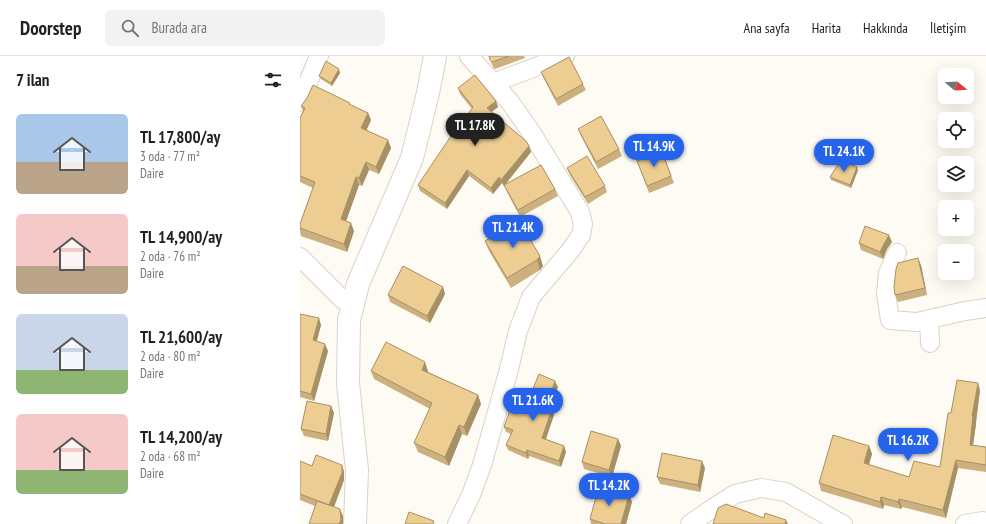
<!DOCTYPE html>
<html lang="tr">
<meta charset="utf-8">
<style>
:root{--surface:#fff;--page:#f2f2f2;--text:#202124;--muted:#757577;--line:#e0e0e0;--accent:#2563eb}
body{margin:0;font-family:"PT Sans Narrow",sans-serif;background:var(--page);color:var(--text);height:100vh;display:flex;flex-direction:column;font-size:15px;white-space:nowrap}
*{box-sizing:border-box;margin:0}
p{font-size:13px;color:var(--muted)}
.icon{flex:none;width:22px;height:22px;fill:none;stroke:currentColor;stroke-width:2;stroke-linecap:round;stroke-linejoin:round}
.map{position:relative;flex:1;overflow:hidden}
.panel{display:flex;flex-direction:column;background:var(--surface);width:300px}
.panel>*{flex:none}
.needle{width:26px;rotate:108deg}
.buttons{position:absolute;left:638px;top:12px;display:grid;gap:8px}
.buttons a{display:grid;place-items:center;width:36px;height:36px;border-radius:6px;background:var(--surface);box-shadow:0 4px 16px #0002;font-size:20px}
.price{position:absolute;translate:-50% -34px;padding:0 9px;border-radius:14px;background:var(--accent);color:#fff;font-size:13px;line-height:26px;filter:drop-shadow(0 1px 2px #0008)}
.price::after{content:'';position:absolute;left:50%;top:24px;width:12px;height:9px;margin-left:-6px;background:inherit;clip-path:polygon(0 0,100% 0,50% 100%)}
.price.selected{background:#222;color:#fff}
ul{padding:0;list-style:none}
li{display:flex;align-items:center;gap:12px;height:100px;padding:0 16px}
li span{display:grid;place-items:center;flex:none;width:112px;height:80px;border-radius:6px;color:#555}
li>.icon{margin-inline-start:auto}
span .icon{width:48px;height:48px;fill:#fffc;stroke-width:1}
li b{font-size:17px}
h2{display:flex;justify-content:space-between;align-items:center;height:48px;padding:0 16px;font-size:17px}
header{display:flex;align-items:center;gap:24px;box-sizing:border-box;height:56px;padding:0 20px;background:var(--surface);border-bottom:1px solid var(--line)}
header strong{font-size:19px}
nav{display:flex;gap:22px;margin-inline-start:auto;font-size:14px}
.search{width:280px;height:36px;background:var(--page);display:flex;align-items:center;gap:10px;box-sizing:border-box;padding:0 14px;border-radius:6px;color:var(--muted);font-size:15px}
main{display:flex;flex:1;min-height:0}
.map>svg:first-child{display:block}
</style>
<header>
<strong>Doorstep</strong>
<div class="search"><svg class="icon" aria-label="search" viewBox="0 0 24 24"><circle cx="10" cy="10" r="6"/><path d="M15 15l6 6"/></svg>Burada ara</div>
<nav><a>Ana sayfa</a><a>Harita</a><a>Hakkında</a><a>İletişim</a></nav>
</header>
<main>
<section class="panel">
<h2>7 ilan<svg class="icon" aria-label="filters" viewBox="0 0 24 24"><path d="M4 7h16M4 17h16"/><circle cx="9" cy="7" r="2"/><circle cx="15" cy="17" r="2"/></svg></h2>
<ul>
<li><span style="background:linear-gradient(#a9c7e8 60%,#b9a48a 0)"><svg class="icon" aria-label="home" viewBox="0 0 24 24"><path d="M3 11l9-7 9 7M6 9v11h12V9"/></svg></span><div><b>TL 17,800/ay</b><p>3 oda · 77 m²</p><p>Daire</p></div></li>
<li><span style="background:linear-gradient(#f6c9c9 65%,#b9a48a 0)"><svg class="icon" aria-label="home" viewBox="0 0 24 24"><path d="M3 11l9-7 9 7M6 9v11h12V9"/></svg></span><div><b>TL 14,900/ay</b><p>2 oda · 76 m²</p><p>Daire</p></div></li>
<li><span style="background:linear-gradient(#c9d6e8 70%,#8fb573 0)"><svg class="icon" aria-label="home" viewBox="0 0 24 24"><path d="M3 11l9-7 9 7M6 9v11h12V9"/></svg></span><div><b>TL 21,600/ay</b><p>2 oda · 80 m²</p><p>Daire</p></div></li>
<li><span style="background:linear-gradient(#f6c9c9 70%,#8fb573 0)"><svg class="icon" aria-label="home" viewBox="0 0 24 24"><path d="M3 11l9-7 9 7M6 9v11h12V9"/></svg></span><div><b>TL 14,200/ay</b><p>2 oda · 68 m²</p><p>Daire</p></div></li>
</ul>
</section>
<div class="map">
<svg width="686" height="468" viewBox="0 0 686 468">
<rect width="100%" height="100%" fill="#fefbf5"/>
<g fill="none" stroke-linecap="round" stroke-linejoin="round">
<g stroke="#dad2c4" stroke-width="20">
<path id="minor" d="M 193,27 L 265,0
M 0,46 L 19,0
M 597,197 L 588,217 L 586,238 L 590,264 L 617,266 L 665,255 L 686,252
M 0,201 L 42,243 L 52,250
M 629,263 L 630,287
M 157,468 L 171,439 L 182,409 L 208,317 L 218,275 L 231,241 L 270,195 L 281,179 L 283,168 L 280,156 L 233,79 L 210,46 L 169,0
M 390,468 L 413,452 L 435,438 L 461,432 L 486,436 L 540,467 L 543,468
M 665,468 L 683,465 L 686,466"/>
</g>
<g stroke="#dad2c4" stroke-width="24">
<path id="tertiary" d="M 55,468 L 57,414 L 48,327 L 49,264 L 58,228 L 112,102 L 128,37 L 135,0"/>
</g>
<use href="#minor" stroke="#fff" stroke-width="18"/>
<use href="#tertiary" stroke="#fff" stroke-width="22"/>
</g>
<path fill="#ccb07e" d="M 189,0 L 224,0 L 225,2 L 195,13 L 193,11 Z
M 241,16 L 283,28 L 286,34 L 258,50 L 244,23 Z
M 40,17 L 32,30 L 21,23 L 19,20 Z
M 158,32 L 196,45 L 198,51 L 191,56 L 229,90 L 231,96 L 204,130 L 202,127 L 193,138 L 169,120 L 147,153 L 120,135 L 118,129 L 172,53 L 160,38 Z
M 50,47 L 50,49 L 68,57 L 71,64 L 66,74 L 88,84 L 91,92 L 79,118 L 69,114 L 62,130 L 59,129 L 46,165 L 54,175 L 47,196 L 1,180 L 0,176 L 0,168 L 13,132 L 0,126 L 0,62 L 3,55 L 1,50 Z
M 278,73 L 319,93 L 322,100 L 298,113 L 281,80 Z
M 362,95 L 374,127 L 349,137 L 337,105 Z
M 267,112 L 305,130 L 307,136 L 288,148 L 270,119 Z
M 558,114 L 551,132 L 531,124 L 530,121 Z
M 204,129 L 255,133 L 258,140 L 220,161 L 207,136 Z
M 219,165 L 243,210 L 240,214 L 211,232 L 189,195 L 185,185 Z
M 592,186 L 587,193 L 583,203 L 561,194 L 559,187 Z
M 621,209 L 627,239 L 598,246 L 595,239 Z
M 143,231 L 145,238 L 130,267 L 90,246 L 88,239 Z
M 0,258 L 21,269 L 17,285 L 28,295 L 14,345 L 0,341 Z
M 71,315 L 128,315 L 128,316 L 178,339 L 181,348 L 167,380 L 162,378 L 149,410 L 118,396 L 114,387 L 130,353 L 74,323 Z
M 258,331 L 249,352 L 252,353 L 254,359 L 246,383 L 264,390 L 266,396 L 261,411 L 229,400 L 228,403 L 208,394 L 206,389 L 211,378 L 206,376 L 204,371 L 228,345 Z
M 680,334 L 676,366 L 676,368 L 673,389 L 686,391 L 686,416 L 658,412 L 646,462 L 602,451 L 601,453 L 584,449 L 583,453 L 521,435 L 519,427 L 569,390 L 572,398 L 569,409 L 609,421 L 640,411 L 651,357 Z
M 31,350 L 34,357 L 28,385 L 4,380 L 1,373 Z
M 318,383 L 321,390 L 312,421 L 284,413 L 282,406 Z
M 0,405 L 12,410 L 42,409 L 44,416 L 44,424 L 34,451 L 43,460 L 43,468 L 9,468 L 15,450 L 0,444 Z
M 405,412 L 400,436 L 360,428 L 357,421 Z
M 329,439 L 332,446 L 326,468 L 291,468 L 290,463 Z"/>
<path fill="#a69066" d="M 39,13 L 40,17 L 32,30 L 31,27 Z
M 196,45 L 198,51 L 189,58 L 187,52 Z
M 68,57 L 71,64 L 64,80 L 61,72 Z
M 88,84 L 91,92 L 79,118 L 76,111 Z
M 229,90 L 231,96 L 204,130 L 201,124 Z
M 66,106 L 69,114 L 62,130 L 59,122 Z
M 557,111 L 558,114 L 551,132 L 550,129 Z
M 167,114 L 169,120 L 147,153 L 145,147 Z
M 56,121 L 59,129 L 44,171 L 41,163 Z
M 199,121 L 202,127 L 193,138 L 191,132 Z
M 51,167 L 54,175 L 47,196 L 44,188 Z
M 589,179 L 592,186 L 587,193 L 583,203 L 580,196 L 585,186 Z
M 240,200 L 243,210 L 240,214 L 237,204 Z
M 618,202 L 621,209 L 627,239 L 625,232 Z
M 143,231 L 145,238 L 130,267 L 127,260 Z
M 19,262 L 21,269 L 15,291 L 13,284 Z
M 25,288 L 28,295 L 14,345 L 11,338 Z
M 125,306 L 128,315 L 125,322 L 122,314 Z
M 255,325 L 258,331 L 248,357 L 246,351 Z
M 678,327 L 680,334 L 676,366 L 676,368 L 672,396 L 670,389 L 672,360 Z
M 178,339 L 181,348 L 167,380 L 164,371 Z
M 31,350 L 34,357 L 28,385 L 26,378 Z
M 252,353 L 254,359 L 244,388 L 242,382 Z
M 159,369 L 162,378 L 149,410 L 145,401 Z
M 318,383 L 321,390 L 312,421 L 309,414 Z
M 264,390 L 266,396 L 261,411 L 259,405 Z
M 569,390 L 572,398 L 567,415 L 564,407 Z
M 227,394 L 229,400 L 228,403 L 226,397 Z
M 656,404 L 658,412 L 646,462 L 643,454 Z
M 402,405 L 405,412 L 400,436 L 398,429 Z
M 42,409 L 44,416 L 44,424 L 32,456 L 29,449 Z
M 329,439 L 332,446 L 326,468 L 321,468 Z
M 581,441 L 584,449 L 583,453 L 580,446 Z
M 599,443 L 602,451 L 601,453 L 598,446 Z
M 40,453 L 43,460 L 43,468 L 39,468 Z
M 486,464 L 488,468 L 485,468 Z"/>
<path fill="#edcd92" stroke="#a69066" d="M 189,0 L 209,0 L 192,6 L 190,4 Z
M 269,1 L 283,28 L 256,43 L 241,16 Z
M 26,5 L 39,13 L 31,27 L 19,20 Z
M 656,13 L 659,19 L 645,19 L 645,32 L 643,17 Z
M 175,19 L 196,45 L 187,52 L 226,85 L 229,90 L 201,124 L 199,121 L 191,132 L 167,114 L 145,147 L 118,129 L 153,77 L 154,78 L 173,51 L 158,32 Z
M 13,29 L 50,47 L 49,48 L 68,57 L 61,72 L 88,84 L 76,111 L 66,106 L 59,122 L 56,121 L 41,163 L 51,167 L 44,188 L 0,172 L 0,168 L 15,126 L 0,120 L 0,62 L 5,52 L 1,50 L 7,42 Z
M 301,60 L 319,93 L 296,106 L 278,73 Z
M 362,95 L 371,120 L 347,130 L 337,105 Z
M 287,100 L 305,130 L 285,141 L 267,112 Z
M 541,104 L 557,111 L 550,129 L 530,121 Z
M 241,109 L 255,133 L 218,154 L 204,129 Z
M 219,165 L 240,200 L 237,204 L 207,222 L 185,185 Z
M 565,170 L 589,179 L 585,186 L 580,196 L 559,187 Z
M 618,202 L 625,232 L 595,239 L 594,231 L 596,213 L 598,207 Z
M 103,210 L 143,231 L 127,260 L 88,239 Z
M 0,258 L 19,262 L 13,284 L 25,288 L 11,338 L 0,335 Z
M 86,286 L 125,306 L 122,314 L 178,339 L 164,371 L 159,369 L 145,401 L 114,387 L 132,347 L 71,315 Z
M 239,318 L 255,325 L 246,351 L 252,353 L 242,382 L 264,390 L 259,405 L 227,394 L 226,397 L 206,389 L 213,374 L 204,371 L 215,340 L 228,345 Z
M 657,324 L 678,327 L 672,360 L 673,360 L 670,389 L 686,391 L 686,409 L 656,404 L 643,454 L 599,443 L 598,446 L 581,441 L 580,446 L 519,427 L 533,379 L 569,390 L 564,407 L 609,421 L 614,405 L 640,411 L 648,357 L 651,357 Z
M 7,345 L 31,350 L 26,378 L 1,373 Z
M 291,375 L 318,383 L 309,414 L 282,406 Z
M 362,397 L 402,405 L 398,429 L 357,421 Z
M 16,399 L 42,409 L 42,417 L 29,449 L 40,453 L 41,464 L 39,468 L 9,468 L 17,445 L 29,449 L 0,438 L 0,405 L 12,410 Z
M 299,430 L 329,439 L 321,468 L 305,468 L 290,463 Z
M 426,448 L 464,462 L 465,457 L 486,464 L 485,468 L 413,468 L 418,452 Z
M 109,456 L 134,465 L 133,468 L 105,468 Z"/>
</svg>
<div class="buttons">
<a><svg class="needle" viewBox="-14 -14 28 28"><path d="M0-13l5 13h-10z" fill="#e53935"/><path d="M0 13l5-13h-10z" fill="#757577"/></svg></a>
<a><svg class="icon" aria-label="locate" viewBox="0 0 24 24"><circle cx="12" cy="12" r="6"/><path d="M12 2v4M12 18v4M2 12h4M18 12h4"/></svg></a>
<a><svg class="icon" aria-label="layers" viewBox="0 0 24 24"><path d="M12 4l9 5-9 5-9-5zM3 14l9 5 9-5"/></svg></a>
<a>+</a>
<a>−</a>
</div>
<b class="price selected" style="left:175px;top:91px">TL 17.8K</b>
<b class="price" style="left:354px;top:112px">TL 14.9K</b>
<b class="price" style="left:544px;top:117px">TL 24.1K</b>
<b class="price" style="left:213px;top:193px">TL 21.4K</b>
<b class="price" style="left:233px;top:366px">TL 21.6K</b>
<b class="price" style="left:608px;top:406px">TL 16.2K</b>
<b class="price" style="left:309px;top:451px">TL 14.2K</b>
</div>
</main>
